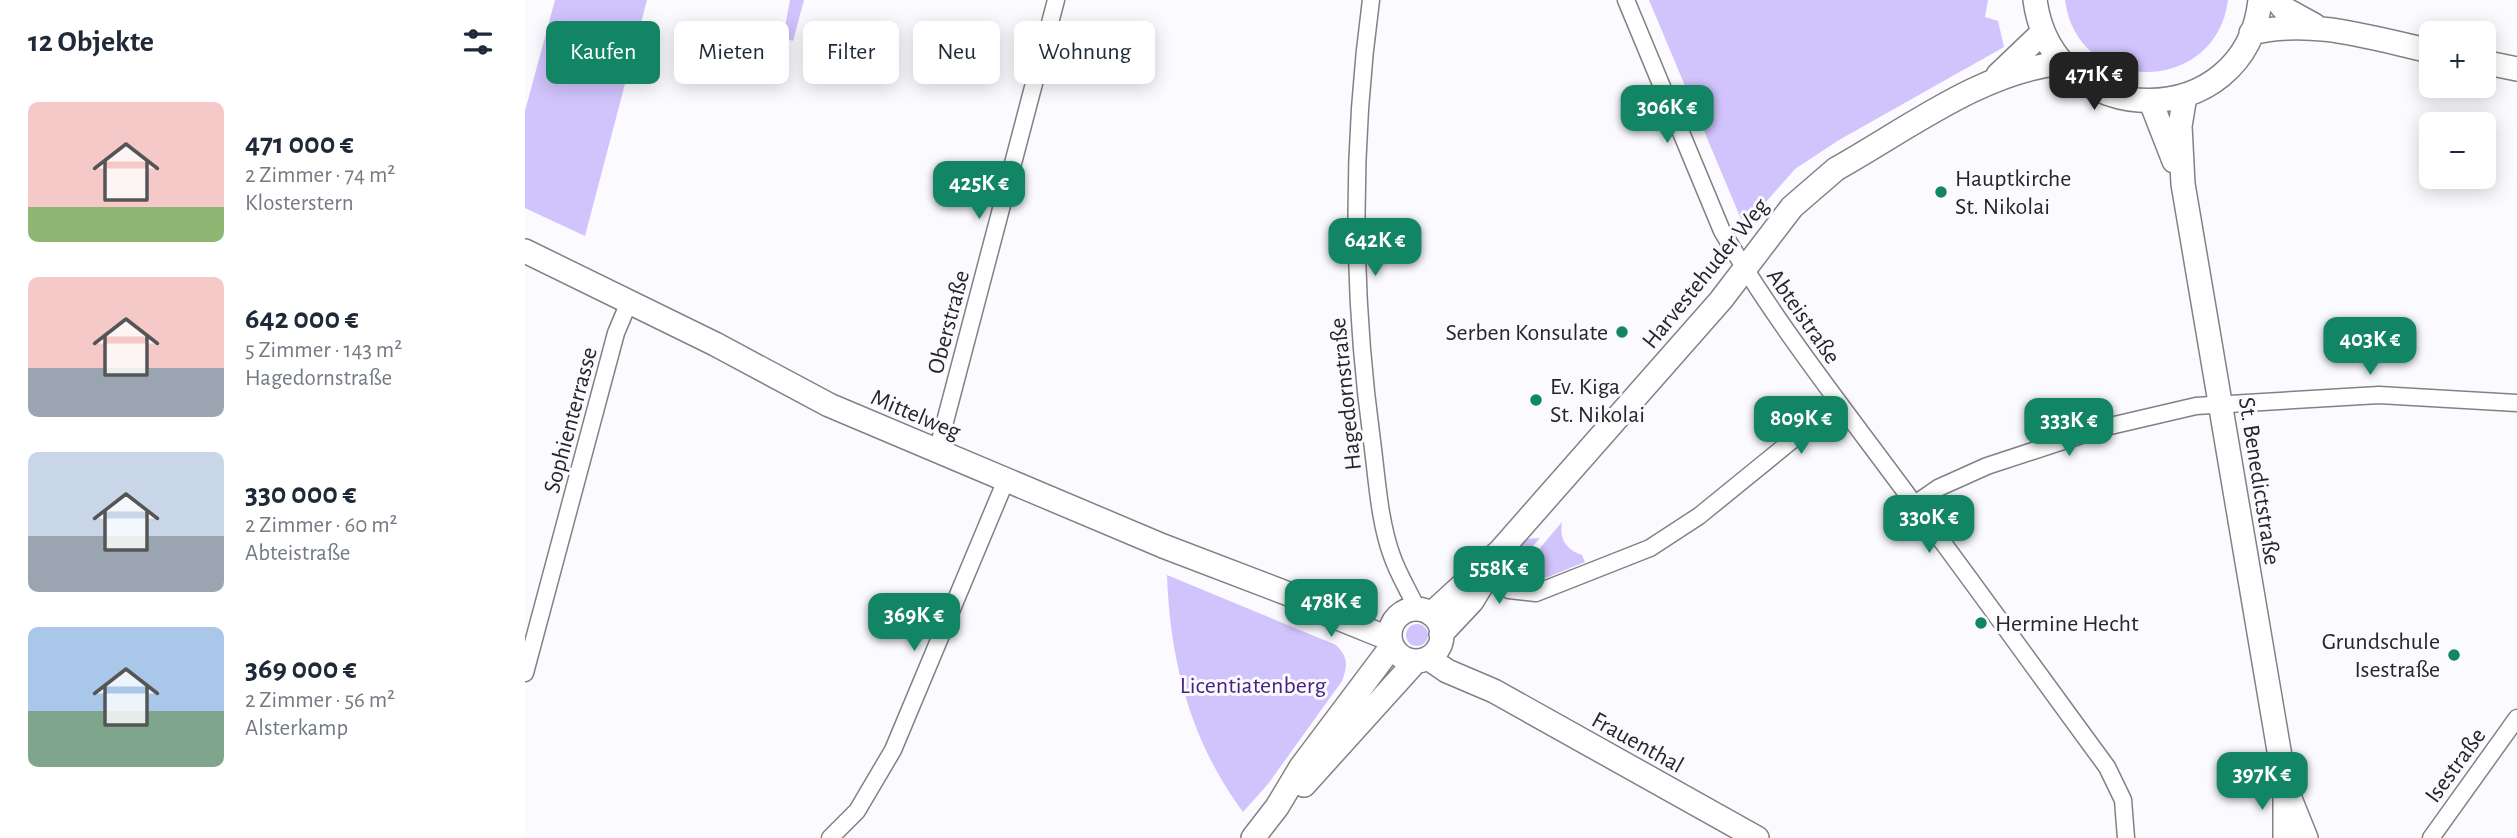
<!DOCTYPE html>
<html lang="de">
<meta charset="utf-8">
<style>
:root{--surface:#fff;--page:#f6f6f7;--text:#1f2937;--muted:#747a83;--accent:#128565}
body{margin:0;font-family:"Alegreya Sans",sans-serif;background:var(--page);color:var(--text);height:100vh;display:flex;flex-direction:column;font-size:26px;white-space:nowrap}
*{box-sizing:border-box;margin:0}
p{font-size:23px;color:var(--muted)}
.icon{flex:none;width:38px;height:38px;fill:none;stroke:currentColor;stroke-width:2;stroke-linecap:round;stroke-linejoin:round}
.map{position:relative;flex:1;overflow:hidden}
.drawer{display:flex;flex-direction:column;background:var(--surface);width:525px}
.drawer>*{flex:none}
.hud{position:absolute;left:21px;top:21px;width:665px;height:63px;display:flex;gap:14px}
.controls{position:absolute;left:1894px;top:21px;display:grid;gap:14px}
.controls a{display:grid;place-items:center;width:77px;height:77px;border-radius:10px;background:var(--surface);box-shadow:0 4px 18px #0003;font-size:35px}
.price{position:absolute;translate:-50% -60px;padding:0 16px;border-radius:14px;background:var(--accent);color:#fff;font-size:23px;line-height:46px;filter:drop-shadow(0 2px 4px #0008)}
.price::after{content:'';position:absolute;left:50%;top:42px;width:21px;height:16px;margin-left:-10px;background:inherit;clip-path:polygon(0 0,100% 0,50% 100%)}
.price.selected{background:#222;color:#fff}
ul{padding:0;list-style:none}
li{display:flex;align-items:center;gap:21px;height:175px;padding:0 28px}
li span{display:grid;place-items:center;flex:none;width:196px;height:140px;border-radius:10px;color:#555}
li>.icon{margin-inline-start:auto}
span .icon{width:84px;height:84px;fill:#fffc;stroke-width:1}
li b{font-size:30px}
h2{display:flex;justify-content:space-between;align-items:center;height:84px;padding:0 28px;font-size:30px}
.pill{padding:0 24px;border-radius:10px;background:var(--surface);box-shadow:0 4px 18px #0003;font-size:24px;line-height:63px}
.pill.selected{background:var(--accent);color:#fff}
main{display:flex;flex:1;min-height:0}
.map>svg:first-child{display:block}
</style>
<main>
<section class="drawer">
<h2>12 Objekte<svg class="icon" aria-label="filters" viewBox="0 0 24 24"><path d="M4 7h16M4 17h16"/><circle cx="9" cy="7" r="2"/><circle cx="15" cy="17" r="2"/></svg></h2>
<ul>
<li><span style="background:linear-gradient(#f6c9c9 75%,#8fb573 0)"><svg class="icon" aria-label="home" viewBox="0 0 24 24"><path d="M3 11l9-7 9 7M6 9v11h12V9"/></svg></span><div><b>471 000 €</b><p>2 Zimmer · 74 m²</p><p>Klosterstern</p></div></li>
<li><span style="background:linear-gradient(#f6c9c9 65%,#9aa5b1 0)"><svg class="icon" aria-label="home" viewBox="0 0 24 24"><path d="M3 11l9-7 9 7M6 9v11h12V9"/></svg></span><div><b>642 000 €</b><p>5 Zimmer · 143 m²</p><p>Hagedornstraße</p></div></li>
<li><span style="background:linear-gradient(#c9d6e8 60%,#9aa5b1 0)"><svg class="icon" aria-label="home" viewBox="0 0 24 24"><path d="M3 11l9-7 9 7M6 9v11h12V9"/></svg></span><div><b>330 000 €</b><p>2 Zimmer · 60 m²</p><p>Abteistraße</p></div></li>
<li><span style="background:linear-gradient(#a9c7e8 60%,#7fa58c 0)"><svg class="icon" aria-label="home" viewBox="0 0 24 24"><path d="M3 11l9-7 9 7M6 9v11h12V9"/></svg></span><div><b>369 000 €</b><p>2 Zimmer · 56 m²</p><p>Alsterkamp</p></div></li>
</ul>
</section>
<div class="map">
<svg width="1992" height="838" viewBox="0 0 1992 838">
<rect width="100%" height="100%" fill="#fbfafe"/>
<path fill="#d1c3fc" d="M 30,0 L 122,0 L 60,236 L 0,208 L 0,111 Z
M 265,0 L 279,0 L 268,41 L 258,38 Z
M 1124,0 L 1463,0 L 1460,17 L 1473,21 L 1479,47 L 1314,140 L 1270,169 L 1225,220 L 1216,219 Z
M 1540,0 L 1703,0 C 1691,96 1552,96 1540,0 Z
M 1037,522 C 1034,539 1041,550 1057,555 L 1060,562 L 1023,577 L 995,582 L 993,574 Z
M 1015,538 L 981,577 L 979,562 L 999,539 Z
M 642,575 L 811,645 C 823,657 823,665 817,681 L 743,784 L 718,812 C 666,742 645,662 642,575 Z
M881 635a11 11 0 1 1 22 0a11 11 0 1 1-22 0Z"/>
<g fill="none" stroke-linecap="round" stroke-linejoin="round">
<g stroke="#828185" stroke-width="19">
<path id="street" d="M 846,0 C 826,147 827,294 847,441 C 852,478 854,521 867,556 C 873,574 884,591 892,609
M 1101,0 L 1197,231 C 1254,328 1324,415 1390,505 C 1455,592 1518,680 1582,767 L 1598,800 L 1601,838
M 412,452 L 531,0
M 1390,504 L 1413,488 L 1462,466 L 1581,427 L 1671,406 L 1854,395 L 1992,403
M 955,571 L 984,590 L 1011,593 L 1125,548 L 1174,516 L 1313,403
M 0,673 L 91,333 L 104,302
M 305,838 L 332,811 L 368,750 L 481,480
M 1906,838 L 1992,718"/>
</g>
<g stroke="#828185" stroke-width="26">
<path id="secondary" d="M 1510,0 C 1528,134 1721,134 1735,0
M 1751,0 L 1758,8 L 1789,25
M 1726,33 C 1787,18 1846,38 1906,51
M 1958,62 L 1992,69
M 1473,75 L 1518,32
M 1660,96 L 1655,126 L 1658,184 L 1760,786 L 1781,838
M 1626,102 L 1649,161
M 0,251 L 190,344 L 304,405 L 638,546 L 774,598 L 803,614 L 865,639
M865 635a26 26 0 1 1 52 0a26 26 0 1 1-52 0Z
M 906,614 L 975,551 L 1196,300 L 1267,207 L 1311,169 C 1381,130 1457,71 1537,63
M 916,634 L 947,601 L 964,573
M 903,658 L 922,671 L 969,691 L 1232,838
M 779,785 L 891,661
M 1760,796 L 1760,838
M 728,838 L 752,807 L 776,767 L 867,646"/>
</g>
<use href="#street" stroke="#fff" stroke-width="16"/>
<use href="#secondary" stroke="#fff" stroke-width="23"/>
</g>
<g fill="#128565" stroke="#fbfafe" stroke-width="2.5">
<circle cx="1416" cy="192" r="7"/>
<circle cx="1097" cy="332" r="7"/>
<circle cx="1011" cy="400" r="7"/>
<circle cx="1456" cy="623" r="7"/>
<circle cx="1929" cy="655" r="7"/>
</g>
<g text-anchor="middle" stroke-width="6" stroke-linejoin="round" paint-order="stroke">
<g font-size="24" fill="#262627" stroke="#fbfafe" text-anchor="start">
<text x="1430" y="186">Hauptkirche<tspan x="1430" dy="28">St. Nikolai</tspan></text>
<text x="1083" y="340" text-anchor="end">Serben Konsulate</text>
<text x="1025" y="394">Ev. Kiga<tspan x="1025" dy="28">St. Nikolai</tspan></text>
<text x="1470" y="631">Hermine Hecht</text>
<text x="1915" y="649" text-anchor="end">Grundschule<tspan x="1915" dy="28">Isestraße</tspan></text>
</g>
<g font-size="24" fill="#262627" stroke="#fbfafe">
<text transform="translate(1180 273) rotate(-51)" y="8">Harvestehuder Weg</text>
<text transform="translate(1279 316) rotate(55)" y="8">Abteistraße</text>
<text transform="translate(423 322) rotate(-75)" y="8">Oberstraße</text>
<text transform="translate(820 394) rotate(-96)" y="8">Hagedornstraße</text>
<text transform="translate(391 414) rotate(23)" y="8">Mittelweg</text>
<text transform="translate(45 420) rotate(-75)" y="8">Sophienterrasse</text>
<text transform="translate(1735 481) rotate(81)" y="8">St. Benedictstraße</text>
<text transform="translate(1113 742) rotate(29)" y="8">Frauenthal</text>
<text transform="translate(1930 765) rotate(-54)" y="8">Isestraße</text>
</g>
<g font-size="24" fill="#482382" stroke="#fbfafe">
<text x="728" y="693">Licentiatenberg</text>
</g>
</g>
</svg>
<div class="controls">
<a>+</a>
<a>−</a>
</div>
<b class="price selected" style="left:1569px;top:112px">471K €</b>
<b class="price" style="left:1142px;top:145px">306K €</b>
<b class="price" style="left:454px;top:221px">425K €</b>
<b class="price" style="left:850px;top:278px">642K €</b>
<b class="price" style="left:1845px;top:377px">403K €</b>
<b class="price" style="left:1276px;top:456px">809K €</b>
<b class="price" style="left:1544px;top:458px">333K €</b>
<b class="price" style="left:1404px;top:555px">330K €</b>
<b class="price" style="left:974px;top:606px">558K €</b>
<b class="price" style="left:806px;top:639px">478K €</b>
<b class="price" style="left:389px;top:653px">369K €</b>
<b class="price" style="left:1737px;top:812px">397K €</b>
<div class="hud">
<a class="pill selected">Kaufen</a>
<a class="pill">Mieten</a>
<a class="pill">Filter</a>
<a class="pill">Neu</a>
<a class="pill">Wohnung</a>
</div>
</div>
</main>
